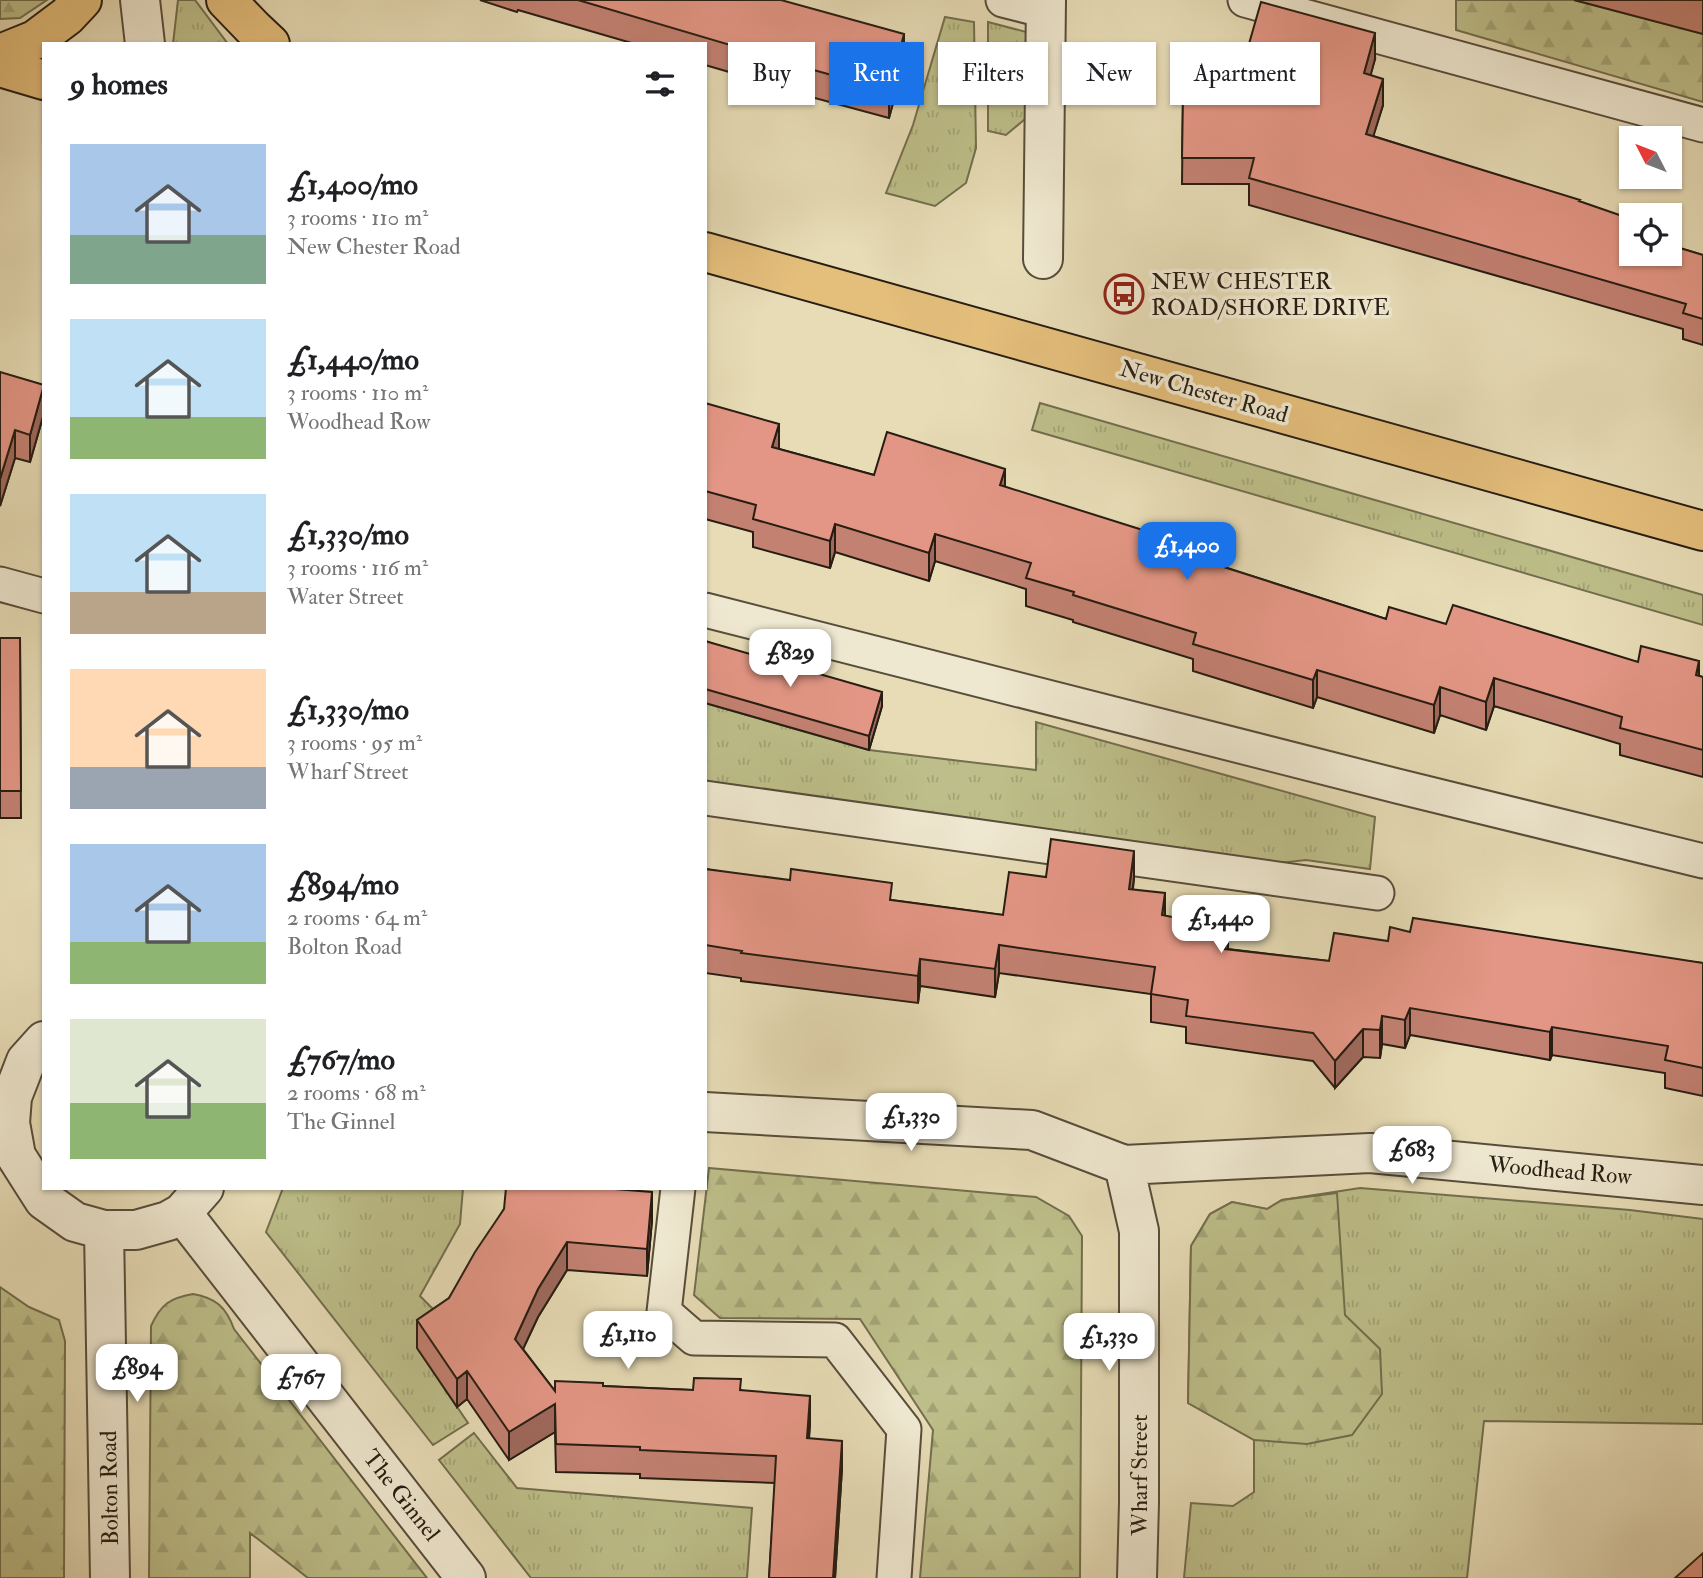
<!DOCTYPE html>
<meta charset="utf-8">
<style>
:root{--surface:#fff;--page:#f6f6f6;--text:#202124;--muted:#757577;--accent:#1a73e8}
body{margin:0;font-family:"IM FELL Double Pica",serif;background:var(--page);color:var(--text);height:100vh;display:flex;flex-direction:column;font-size:26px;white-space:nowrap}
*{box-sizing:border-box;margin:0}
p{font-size:23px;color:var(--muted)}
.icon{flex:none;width:38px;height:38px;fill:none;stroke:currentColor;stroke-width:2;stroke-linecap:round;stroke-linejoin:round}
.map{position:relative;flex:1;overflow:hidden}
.details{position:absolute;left:42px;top:42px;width:665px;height:1148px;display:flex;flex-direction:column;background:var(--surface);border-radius:0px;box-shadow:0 2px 5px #0004}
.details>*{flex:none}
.banner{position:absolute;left:728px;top:42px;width:665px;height:63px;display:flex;gap:14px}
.needle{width:46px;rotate:312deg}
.buttons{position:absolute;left:1619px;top:126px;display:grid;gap:14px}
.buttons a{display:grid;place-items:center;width:63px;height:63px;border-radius:0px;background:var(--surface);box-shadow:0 2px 5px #0004;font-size:35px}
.price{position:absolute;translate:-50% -60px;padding:0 16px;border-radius:14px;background:#fff;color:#222;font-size:23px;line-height:46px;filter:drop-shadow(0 2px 4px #0008)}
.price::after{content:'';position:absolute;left:50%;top:42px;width:21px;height:16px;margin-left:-10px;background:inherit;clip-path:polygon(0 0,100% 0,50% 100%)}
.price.active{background:var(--accent);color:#fff}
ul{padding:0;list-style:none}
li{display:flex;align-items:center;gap:21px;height:175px;padding:0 28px}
li span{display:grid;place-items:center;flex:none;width:196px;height:140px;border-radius:0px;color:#555}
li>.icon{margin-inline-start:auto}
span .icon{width:84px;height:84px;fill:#fffc;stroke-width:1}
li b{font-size:30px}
h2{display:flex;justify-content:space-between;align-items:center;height:84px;padding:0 28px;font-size:30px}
.chip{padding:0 24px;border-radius:0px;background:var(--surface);box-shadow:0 2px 5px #0004;font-size:24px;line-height:63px}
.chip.active{background:var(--accent);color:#fff}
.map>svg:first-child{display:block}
</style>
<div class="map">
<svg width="1703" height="1578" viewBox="0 0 1703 1578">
<defs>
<pattern id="grass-tufts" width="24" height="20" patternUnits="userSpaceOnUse" patternTransform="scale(1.75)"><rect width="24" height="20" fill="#bdbe89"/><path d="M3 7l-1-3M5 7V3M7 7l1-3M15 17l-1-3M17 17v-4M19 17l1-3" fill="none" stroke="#a2a375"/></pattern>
<pattern id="forest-firs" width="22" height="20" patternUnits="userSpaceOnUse" patternTransform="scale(1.75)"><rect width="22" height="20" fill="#bdbe89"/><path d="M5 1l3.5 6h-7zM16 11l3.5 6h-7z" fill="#a2a375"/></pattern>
</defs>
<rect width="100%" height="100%" fill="#e7dcb6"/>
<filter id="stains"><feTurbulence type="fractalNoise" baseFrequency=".00286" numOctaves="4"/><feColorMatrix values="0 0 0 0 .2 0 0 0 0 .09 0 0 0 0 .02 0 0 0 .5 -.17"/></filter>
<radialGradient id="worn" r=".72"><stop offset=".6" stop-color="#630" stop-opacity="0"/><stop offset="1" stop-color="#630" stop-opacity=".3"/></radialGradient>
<path fill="url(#grass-tufts)" stroke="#726e4e" stroke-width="2" d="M 178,0 L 195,0 L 228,44 L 173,44 Z
M 945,17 L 974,22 L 976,148 L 966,183 L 935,206 L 886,193 L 913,125 Z
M 988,22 L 1030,33 L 1031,114 L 1006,135 L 988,131 Z
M 1040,403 L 1703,595 L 1703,625 L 1032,430 Z
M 705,703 L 869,750 L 1036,770 L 1036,722 L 1375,817 L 1370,869 L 1306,860 L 1280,863 L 705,785 Z
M 283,1188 L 463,1188 L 460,1224 L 420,1296 L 449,1325 L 417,1348 L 468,1423 L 433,1445 L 266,1232 Z
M 1360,1188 L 1630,1210 L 1703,1219 L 1703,1424 L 1484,1421 L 1467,1578 L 1184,1578 L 1191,1503 L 1233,1506 L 1254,1492 L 1254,1440 L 1188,1403 L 1191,1246 L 1210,1214 L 1232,1202 L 1267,1209 L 1282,1200 Z
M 474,1433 L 517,1488 L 752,1508 L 747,1578 L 531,1578 L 439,1460 Z"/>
<path fill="url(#forest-firs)" stroke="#726e4e" stroke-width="2" d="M 0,0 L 47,0 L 20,18 L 0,19 Z
M 1456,0 L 1574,0 L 1703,34 L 1703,102 L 1456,30 Z
M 709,1168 L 1036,1197 L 1069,1216 L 1082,1236 L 1080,1578 L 920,1578 L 933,1430 L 860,1319 L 720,1318 L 694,1295 Z
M 1337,1193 L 1345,1315 L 1380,1349 L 1382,1394 L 1352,1435 L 1307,1444 L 1254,1440 L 1188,1403 L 1191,1246 L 1210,1214 L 1232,1202 L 1267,1209 L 1282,1200 Z
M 0,1287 L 29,1307 L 59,1320 L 65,1341 L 64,1578 L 0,1578 Z
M 193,1294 C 216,1298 226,1307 234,1329 L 427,1578 L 308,1578 L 250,1533 L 250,1578 L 149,1578 L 151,1326 C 161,1304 170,1298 193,1294 Z"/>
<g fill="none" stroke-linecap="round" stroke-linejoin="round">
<g stroke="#574d3b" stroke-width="37">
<path id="service" d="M 1003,0 L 1046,11
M 1245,0 L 1703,125
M 0,584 L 44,596
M 705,610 L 1397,786 L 1703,861
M 705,798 L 1377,893
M 678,1188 L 664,1312 L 694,1338 L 835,1340 L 904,1429 L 894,1578"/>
</g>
<g stroke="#574d3b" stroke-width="42">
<path id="minor" d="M 140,0 L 145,44
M 1043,259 L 1046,0
M 44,1041 L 26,1061 L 12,1097 L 10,1123 L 16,1156 L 44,1200 L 75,1222 L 104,1230 L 136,1230 L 168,1221 L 182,1213 L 204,1188
M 705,1112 L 1032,1130 L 1124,1165 L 1370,1153 L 1703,1185
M 1124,1165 L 1139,1231 L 1139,1503 L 1137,1578
M 182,1213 L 466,1578
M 104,1230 L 110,1578"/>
</g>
<g stroke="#271d12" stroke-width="42">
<path id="trunk" d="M 226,0 L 253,28 L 270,44
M 0,54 L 35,40 L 67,16 L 82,0
M 0,67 L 44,80
M 705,252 L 1703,531"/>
</g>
<use href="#service" stroke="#efe8d0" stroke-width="33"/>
<use href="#minor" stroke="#efe8d0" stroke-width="38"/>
<use href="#trunk" stroke="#e4be7b" stroke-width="38"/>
</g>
<path fill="#c38172" stroke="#271d12" stroke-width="2" d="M 480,0 L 781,0 L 904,62 L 889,118 L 774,87 L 774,85 L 705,65 L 705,44 L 635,44 L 518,10 L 517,12 Z
M 1574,0 L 1703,0 L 1703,34 Z
M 1375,59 L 1370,75 L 1383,105 L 1373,136 L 1580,202 L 1670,245 L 1703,255 L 1703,345 L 1683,339 L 1683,329 L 1249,205 L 1249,184 L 1182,184 L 1183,95 L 1234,96 Z
M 0,372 L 44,413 L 30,462 L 15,458 L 0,506 Z
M 705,403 L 779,449 L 874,475 L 1005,487 L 1168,549 L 1386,619 L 1446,624 L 1638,662 L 1703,677 L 1703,777 L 1620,755 L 1620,744 L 1494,706 L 1486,730 L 1440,715 L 1434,733 L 1317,697 L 1313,708 L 1193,671 L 1193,659 L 1073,622 L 1073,620 L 1026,606 L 1026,589 L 935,561 L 929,581 L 835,552 L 830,568 L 753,547 L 753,532 L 705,519 Z
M 0,638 L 20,638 L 21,818 L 0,818 Z
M 705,641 L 882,706 L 869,750 L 705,703 Z
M 705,869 L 892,900 L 1003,915 L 1046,877 L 1134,878 L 1133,889 L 1165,916 L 1228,949 L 1329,961 L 1388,941 L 1410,932 L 1703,963 L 1703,1096 L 1665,1088 L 1665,1073 L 1552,1055 L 1550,1060 L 1410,1035 L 1405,1048 L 1382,1044 L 1380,1058 L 1363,1057 L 1335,1088 L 1313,1061 L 1186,1043 L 1186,1027 L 1151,1022 L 1151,994 L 999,973 L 995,997 L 920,986 L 918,1003 L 741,981 L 741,978 L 705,973 Z
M 504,1209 L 652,1220 L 647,1276 L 567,1270 L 538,1317 L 523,1349 L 555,1391 L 603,1386 L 693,1390 L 741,1390 L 810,1423 L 809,1438 L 842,1468 L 835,1578 L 769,1578 L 775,1483 L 640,1478 L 640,1474 L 556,1472 L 555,1432 L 509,1460 L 467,1399 L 457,1407 L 417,1348 L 417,1320 L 449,1298 Z"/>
<path fill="#9f695d" stroke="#271d12" stroke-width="2" d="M 1375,33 L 1375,59 L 1364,100 L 1364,73 Z
M 904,34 L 904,62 L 889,118 L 889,91 Z
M 1383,79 L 1383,105 L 1366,160 L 1366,134 Z
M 44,385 L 44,413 L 30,462 L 30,435 Z
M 779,424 L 779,451 L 772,447 Z
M 15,430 L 15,458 L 0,506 L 0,479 Z
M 1005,469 L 1005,496 L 1000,485 Z
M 835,524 L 835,552 L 830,568 L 830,541 Z
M 935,534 L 935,561 L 929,581 L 929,553 Z
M 1699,661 L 1699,689 L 1696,675 Z
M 1317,670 L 1317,697 L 1313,708 L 1313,680 Z
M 1494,678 L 1494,706 L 1486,730 L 1486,702 Z
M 1440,687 L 1440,715 L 1434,733 L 1434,705 Z
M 882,692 L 882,706 L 869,750 L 869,736 Z
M 1134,851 L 1134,878 L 1129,916 L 1129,889 Z
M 1165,893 L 1165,921 L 1162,915 Z
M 1228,928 L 1228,956 L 1225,949 Z
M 999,945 L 999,973 L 995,997 L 995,969 Z
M 920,959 L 920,986 L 918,1003 L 918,976 Z
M 1410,1008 L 1410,1035 L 1405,1048 L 1405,1020 Z
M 1382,1016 L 1382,1044 L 1380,1058 L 1380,1030 Z
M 1552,1027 L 1552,1055 L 1550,1060 L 1550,1032 Z
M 1363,1029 L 1363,1057 L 1335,1088 L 1335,1061 Z
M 652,1192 L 652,1220 L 647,1276 L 647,1249 Z
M 567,1242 L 567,1270 L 538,1317 L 515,1366 L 515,1339 L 538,1289 Z
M 467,1371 L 467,1399 L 457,1407 L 457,1379 Z
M 810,1396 L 810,1423 L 807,1466 L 807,1438 Z
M 555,1404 L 555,1432 L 509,1460 L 509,1432 Z
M 842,1441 L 842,1468 L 835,1578 L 833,1578 Z"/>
<path fill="#e39685" stroke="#271d12" stroke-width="2" d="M 578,0 L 781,0 L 904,34 L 889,91 L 774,59 L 774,58 Z
M 1261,2 L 1375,33 L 1364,73 L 1383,79 L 1366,134 L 1580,200 L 1579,201 L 1631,219 L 1631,254 L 1670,254 L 1670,245 L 1703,255 L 1703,319 L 1683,313 L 1686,304 L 1249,178 L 1254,158 L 1182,158 L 1183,95 L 1234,96 Z
M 0,372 L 44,385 L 30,435 L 15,430 L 0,479 Z
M 705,403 L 779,424 L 772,447 L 874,475 L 887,432 L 1005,469 L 1000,485 L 1168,538 L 1164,548 L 1386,619 L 1389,607 L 1446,624 L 1453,605 L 1638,662 L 1641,646 L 1699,661 L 1696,675 L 1703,677 L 1703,750 L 1620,728 L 1622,717 L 1494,678 L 1486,702 L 1440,687 L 1434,705 L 1317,670 L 1313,680 L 1193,644 L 1196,633 L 1073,595 L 1074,592 L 1026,578 L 1031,563 L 935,534 L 929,553 L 835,524 L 830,541 L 753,519 L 756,505 L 705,491 Z
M 0,638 L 20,638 L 21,791 L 0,791 Z
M 705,641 L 882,692 L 869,736 L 705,689 Z
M 1051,839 L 1134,851 L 1129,889 L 1165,893 L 1162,915 L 1228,928 L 1225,949 L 1329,961 L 1334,933 L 1388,941 L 1390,927 L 1410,932 L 1413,918 L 1703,963 L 1703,1068 L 1665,1060 L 1668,1046 L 1552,1027 L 1550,1032 L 1410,1008 L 1405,1020 L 1382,1016 L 1380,1030 L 1363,1029 L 1335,1061 L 1313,1033 L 1186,1016 L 1188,1000 L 1151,994 L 1155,967 L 999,945 L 995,969 L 920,959 L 918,976 L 741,953 L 742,951 L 705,945 L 705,869 L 790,880 L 791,869 L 892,883 L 890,900 L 1003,915 L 1009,872 L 1046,877 Z
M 506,1188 L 602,1188 L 652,1192 L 647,1249 L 567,1242 L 538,1289 L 515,1339 L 555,1391 L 555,1381 L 603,1383 L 603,1386 L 693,1390 L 694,1378 L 741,1379 L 740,1390 L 810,1396 L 807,1438 L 842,1441 L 833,1578 L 769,1578 L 776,1456 L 640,1450 L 640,1447 L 556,1444 L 555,1404 L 509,1432 L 467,1371 L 457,1379 L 417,1320 L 449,1298 L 475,1252 L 504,1209 Z
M 1703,1553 L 1703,1578 L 1675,1578 Z"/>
<defs>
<g id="bus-ring" transform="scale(2.0125)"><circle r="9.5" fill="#efe8d0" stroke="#8f2418" stroke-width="1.5"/><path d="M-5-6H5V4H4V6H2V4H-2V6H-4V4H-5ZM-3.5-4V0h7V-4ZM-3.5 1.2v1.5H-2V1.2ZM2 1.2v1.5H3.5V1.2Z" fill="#8f2418"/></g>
</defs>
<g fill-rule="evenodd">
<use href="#bus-ring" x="1124" y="294"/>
</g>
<g text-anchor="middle" stroke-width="7" stroke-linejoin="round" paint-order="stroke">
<g font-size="23" fill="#271d12" stroke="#efe8d0" text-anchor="start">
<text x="1151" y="289">NEW CHESTER<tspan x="1151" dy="26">ROAD/SHORE DRIVE</tspan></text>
</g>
<g font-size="23" fill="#271d12" stroke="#efe8d0">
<text transform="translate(1204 391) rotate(16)" y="8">New Chester Road</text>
<text transform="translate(1560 1170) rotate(5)" y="8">Woodhead Row</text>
<text transform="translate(1139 1475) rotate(-90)" y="8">Wharf Street</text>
<text transform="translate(109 1488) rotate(-91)" y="8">Bolton Road</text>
<text transform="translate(402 1495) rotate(52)" y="8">The Ginnel</text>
</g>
</g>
<rect width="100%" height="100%" filter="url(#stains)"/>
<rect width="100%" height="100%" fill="url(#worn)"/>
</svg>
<div class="buttons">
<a><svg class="needle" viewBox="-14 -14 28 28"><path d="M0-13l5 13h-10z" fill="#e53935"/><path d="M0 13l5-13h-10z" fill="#757577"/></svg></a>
<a><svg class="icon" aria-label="locate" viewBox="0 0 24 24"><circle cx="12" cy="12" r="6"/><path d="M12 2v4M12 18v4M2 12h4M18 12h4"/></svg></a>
</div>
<b class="price active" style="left:1187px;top:582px">£1,400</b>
<b class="price" style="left:790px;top:689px">£829</b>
<b class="price" style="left:1221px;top:955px">£1,440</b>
<b class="price" style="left:911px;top:1153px">£1,330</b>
<b class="price" style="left:1412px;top:1186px">£683</b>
<b class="price" style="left:628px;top:1371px">£1,110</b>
<b class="price" style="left:1109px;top:1373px">£1,330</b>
<b class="price" style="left:137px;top:1404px">£894</b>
<b class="price" style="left:301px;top:1414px">£767</b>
<div class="banner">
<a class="chip">Buy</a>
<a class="chip active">Rent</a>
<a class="chip">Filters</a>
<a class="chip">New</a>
<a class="chip">Apartment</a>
</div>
<section class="details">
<h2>9 homes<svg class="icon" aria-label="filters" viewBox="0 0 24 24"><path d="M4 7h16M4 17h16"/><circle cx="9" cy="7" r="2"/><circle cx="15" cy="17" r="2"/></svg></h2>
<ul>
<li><span style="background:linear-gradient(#a9c7e8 65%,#7fa58c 0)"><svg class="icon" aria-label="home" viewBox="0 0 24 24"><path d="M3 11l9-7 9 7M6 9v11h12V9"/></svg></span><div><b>£1,400/mo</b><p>3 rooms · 110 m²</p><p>New Chester Road</p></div></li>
<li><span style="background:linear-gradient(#bfe0f5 70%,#8fb573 0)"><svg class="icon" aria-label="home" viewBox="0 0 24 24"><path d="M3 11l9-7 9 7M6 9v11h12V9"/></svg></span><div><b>£1,440/mo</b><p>3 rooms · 110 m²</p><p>Woodhead Row</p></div></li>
<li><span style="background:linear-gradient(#bfe0f5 70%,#b9a48a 0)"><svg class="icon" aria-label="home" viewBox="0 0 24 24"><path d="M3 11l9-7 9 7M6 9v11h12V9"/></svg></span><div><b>£1,330/mo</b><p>3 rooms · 116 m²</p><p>Water Street</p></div></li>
<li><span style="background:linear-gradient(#ffd9b3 70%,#9aa5b1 0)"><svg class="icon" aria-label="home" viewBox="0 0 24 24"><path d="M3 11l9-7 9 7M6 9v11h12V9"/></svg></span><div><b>£1,330/mo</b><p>3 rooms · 95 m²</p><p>Wharf Street</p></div></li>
<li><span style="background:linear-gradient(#a9c7e8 70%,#8fb573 0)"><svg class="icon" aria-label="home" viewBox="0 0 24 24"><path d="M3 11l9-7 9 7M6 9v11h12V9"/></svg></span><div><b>£894/mo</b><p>2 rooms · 64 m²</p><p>Bolton Road</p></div></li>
<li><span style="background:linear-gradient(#dfe7d0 60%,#8fb573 0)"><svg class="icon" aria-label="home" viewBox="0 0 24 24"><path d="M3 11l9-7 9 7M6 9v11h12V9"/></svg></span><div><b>£767/mo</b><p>2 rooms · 68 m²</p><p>The Ginnel</p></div></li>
</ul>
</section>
</div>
